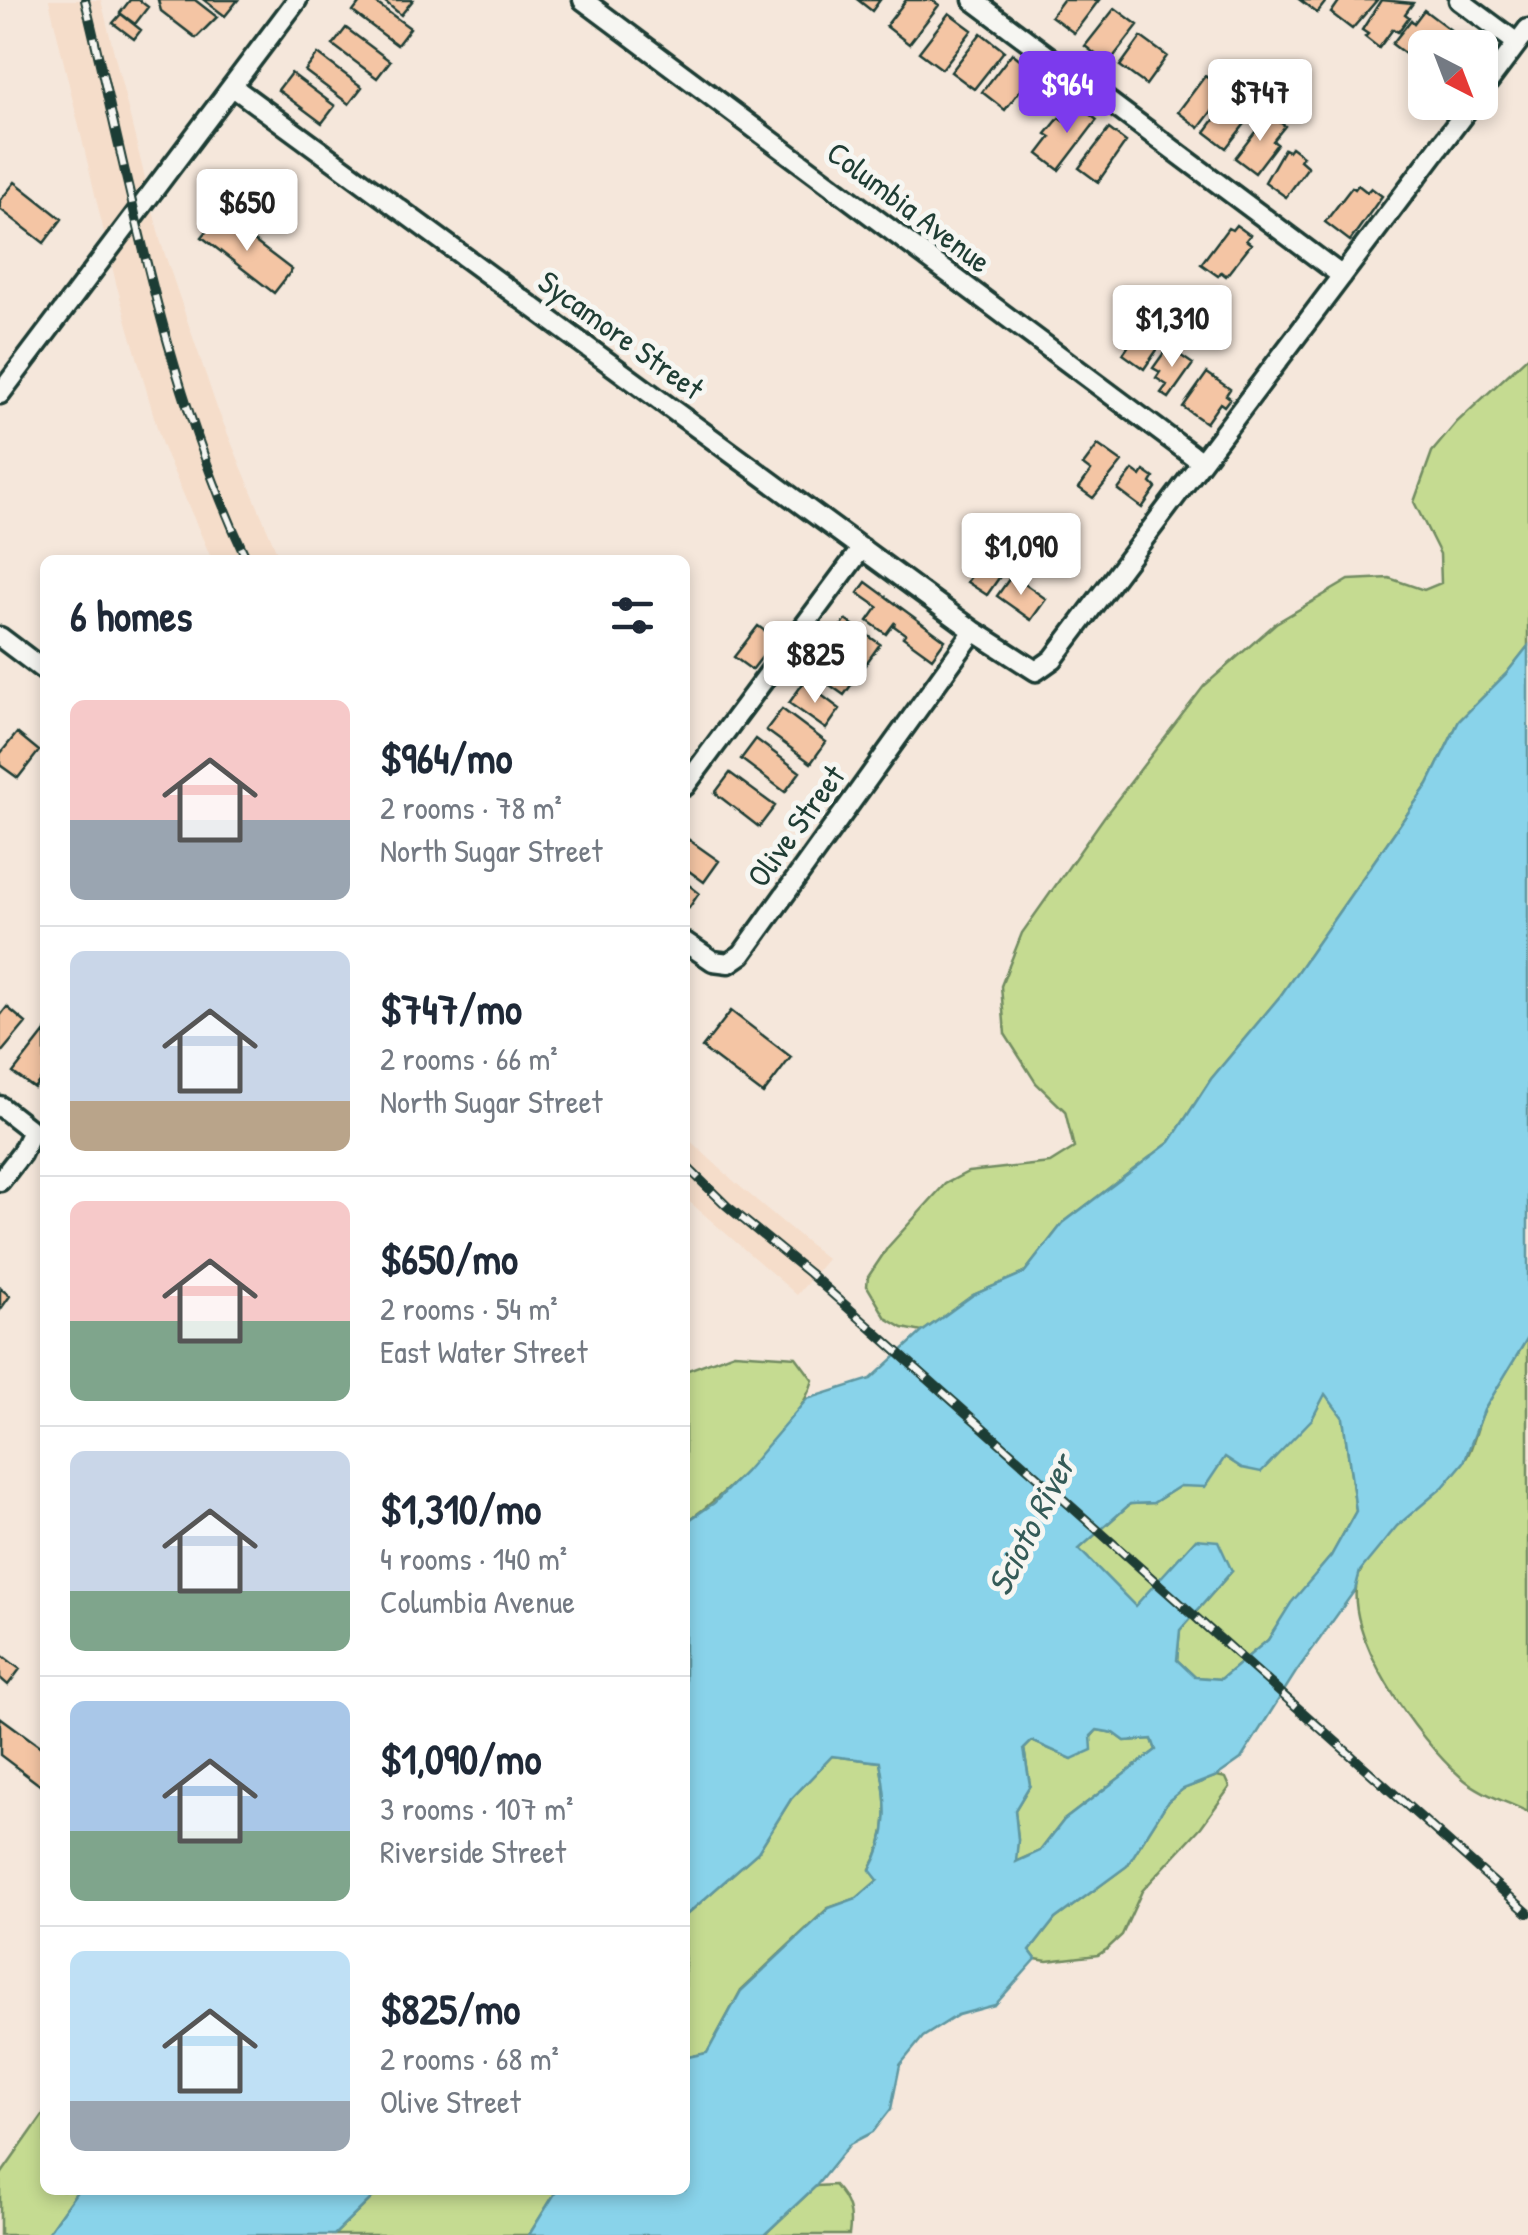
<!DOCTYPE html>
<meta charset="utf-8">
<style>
:root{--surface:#fff;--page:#f6f6f7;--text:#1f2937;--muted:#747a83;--line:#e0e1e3;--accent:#7c3aed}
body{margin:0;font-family:"Patrick Hand",sans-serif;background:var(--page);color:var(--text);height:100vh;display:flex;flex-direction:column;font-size:38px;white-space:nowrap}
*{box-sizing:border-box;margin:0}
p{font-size:32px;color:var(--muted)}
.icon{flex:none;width:55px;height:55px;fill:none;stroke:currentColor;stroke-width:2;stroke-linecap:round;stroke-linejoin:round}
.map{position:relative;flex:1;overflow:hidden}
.panel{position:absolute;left:40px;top:555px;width:650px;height:1640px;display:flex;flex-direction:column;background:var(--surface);border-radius:15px;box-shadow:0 5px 15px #0003}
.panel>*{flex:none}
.needle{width:65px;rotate:138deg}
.buttons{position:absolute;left:1408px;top:30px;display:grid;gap:20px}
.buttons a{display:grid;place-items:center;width:90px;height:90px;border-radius:15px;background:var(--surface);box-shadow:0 5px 15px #0003;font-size:50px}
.price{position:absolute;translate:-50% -85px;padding:0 22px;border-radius:10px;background:#fff;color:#222;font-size:32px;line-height:65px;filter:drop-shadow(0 2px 5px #0008)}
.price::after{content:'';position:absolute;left:50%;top:60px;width:30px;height:22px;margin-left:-15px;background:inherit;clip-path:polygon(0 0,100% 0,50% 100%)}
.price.current{background:var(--accent);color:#fff}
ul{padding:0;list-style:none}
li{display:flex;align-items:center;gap:30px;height:250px;padding:0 30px}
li+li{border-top:2px solid var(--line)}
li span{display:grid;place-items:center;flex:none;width:280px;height:200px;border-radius:15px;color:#555}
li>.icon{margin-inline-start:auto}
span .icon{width:120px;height:120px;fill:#fffc;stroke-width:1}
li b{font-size:42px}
h2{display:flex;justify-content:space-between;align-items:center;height:120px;padding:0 30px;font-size:42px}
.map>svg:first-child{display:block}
</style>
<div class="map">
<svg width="1528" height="2235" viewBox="0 0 1528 2235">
<rect width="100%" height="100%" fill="#f5e7db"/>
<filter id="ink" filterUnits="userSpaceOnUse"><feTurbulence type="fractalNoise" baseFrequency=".01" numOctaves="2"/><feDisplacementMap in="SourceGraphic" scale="20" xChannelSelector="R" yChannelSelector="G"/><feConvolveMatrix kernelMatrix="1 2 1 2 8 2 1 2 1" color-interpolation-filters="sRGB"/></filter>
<g filter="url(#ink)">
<path fill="#f5ddca" d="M 49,0 L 101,0 L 161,243 L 217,408 L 280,560 L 212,560 L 162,445 L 116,283 Z
M 685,1136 L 737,1184 L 827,1259 L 797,1295 L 685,1198 Z"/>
<path fill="#c5db91" stroke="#728c62" stroke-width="2.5" d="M 1528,356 L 1528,646 L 1506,674 L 1459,721 L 1428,784 L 1281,995 L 1211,1079 L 1170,1142 L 1063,1223 L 1024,1273 L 973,1295 L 922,1332 L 903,1328 L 886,1318 L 867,1286 L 868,1277 L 888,1247 L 945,1184 L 968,1172 L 1050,1163 L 1074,1148 L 1065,1111 L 1036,1083 L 1005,1034 L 1001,986 L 1022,933 L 1104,817 L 1204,686 L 1276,623 L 1349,580 L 1389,578 L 1424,590 L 1441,583 L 1440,554 L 1414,502 L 1432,452 L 1457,422 Z
M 1528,1337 L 1528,1812 C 1507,1802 1479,1793 1461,1777 C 1420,1742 1338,1631 1359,1575 C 1374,1535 1435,1498 1462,1464 C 1474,1450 1476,1426 1485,1409 C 1498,1384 1514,1361 1528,1337 Z
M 734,1353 L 796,1357 L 813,1380 C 800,1426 724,1495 685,1523 L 685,1371 Z
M 1325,1393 L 1343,1417 L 1356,1511 L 1331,1556 L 1292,1603 L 1268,1640 L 1221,1679 L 1195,1677 L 1177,1660 L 1180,1630 L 1232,1571 L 1196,1539 L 1135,1607 L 1079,1549 L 1130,1504 L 1153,1503 L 1225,1457 L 1242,1468 L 1312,1419 Z
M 1097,1730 L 1114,1733 L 1125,1741 L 1152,1739 L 1156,1750 L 1064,1820 L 1040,1851 L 1015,1862 L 1018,1840 L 1015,1810 L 1030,1785 L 1024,1749 L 1032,1741 L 1072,1759 Z
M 832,1756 L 880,1762 C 887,1800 891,1834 870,1869 L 878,1880 L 857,1898 L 828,1908 L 741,1990 L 707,2053 L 689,2057 L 685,2061 L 685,1916 L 758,1852 L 791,1799 Z
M 1217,1776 L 1226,1778 L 1230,1787 L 1201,1827 L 1142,1891 L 1122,1935 L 1107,1949 L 1098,1955 L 1047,1961 L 1036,1959 L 1030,1951 L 1055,1919 L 1127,1866 L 1168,1801 L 1183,1789 Z
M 45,2112 L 45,2190 L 78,2190 L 46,2235 L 0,2235 L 0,2176 Z
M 834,2185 C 849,2201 852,2214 849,2235 L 764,2235 L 816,2186 Z
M 380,2190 L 557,2190 L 529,2235 L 334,2235 Z"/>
<path fill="#89d3ea" stroke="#5f97a1" stroke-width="2.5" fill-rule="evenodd" d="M 1528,646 L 1528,1337 L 1484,1410 L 1464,1462 L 1443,1487 L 1397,1526 L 1360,1571 L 1355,1590 L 1296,1672 L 1241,1759 L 1217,1776 L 1183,1789 L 1168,1801 L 1127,1866 L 1055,1919 L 1030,1951 L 1036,1959 L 995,2005 L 958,2015 L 923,2037 L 900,2065 L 891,2109 L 873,2132 L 850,2144 L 816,2186 L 764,2235 L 529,2235 L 557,2190 L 685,2190 L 685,2061 L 688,2057 L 707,2053 L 741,1991 L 829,1908 L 857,1898 L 878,1880 L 870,1870 C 891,1834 887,1801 880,1762 L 832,1756 L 791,1799 L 758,1852 L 685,1916 L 685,1523 L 714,1503 L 745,1472 L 807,1399 L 871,1379 L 922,1332 L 973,1295 L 1024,1273 L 1063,1223 L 1170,1142 L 1211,1079 L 1281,995 L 1428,784 L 1459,721 L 1506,674 ZM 1325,1394 L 1343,1418 L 1356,1511 L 1331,1556 L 1291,1603 L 1268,1640 L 1221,1679 L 1195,1677 L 1177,1660 L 1180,1630 L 1232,1571 L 1218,1541 L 1196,1539 L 1135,1606 L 1079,1549 L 1130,1504 L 1153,1503 L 1180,1486 L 1205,1487 L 1225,1457 L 1242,1468 L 1261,1472 L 1312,1419 ZM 1097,1730 L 1114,1733 L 1125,1741 L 1152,1739 L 1156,1750 L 1064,1820 L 1040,1851 L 1016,1862 L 1018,1840 L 1015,1810 L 1030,1785 L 1024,1749 L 1032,1741 L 1072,1759 L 1092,1750 L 1091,1736 Z
M 78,2190 L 380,2190 L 334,2235 L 46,2235 Z"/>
<path fill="#f4c5a4" stroke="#1f3d34" stroke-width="2.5" d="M 130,0 L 139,0 L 148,7 L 135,24 L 120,13 Z
M 158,0 L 195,0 L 217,17 L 196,38 L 161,11 Z
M 204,0 L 238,0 L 225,16 Z
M 362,0 L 372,0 L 410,28 L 397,45 L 353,12 Z
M 383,0 L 413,0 L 401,15 Z
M 858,0 L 880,0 L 872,11 Z
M 906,0 L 932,0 L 939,5 L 909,44 L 886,26 Z
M 1063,0 L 1099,0 L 1074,33 L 1051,16 Z
M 1300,0 L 1327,0 L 1317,13 Z
M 1340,0 L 1377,0 L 1352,29 L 1331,13 Z
M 1381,0 L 1413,3 L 1405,14 L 1409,17 L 1398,32 L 1393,29 L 1379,48 L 1365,37 L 1368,34 L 1362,30 Z
M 1115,8 L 1138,25 L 1108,64 L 1085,46 Z
M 1424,10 L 1452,31 L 1440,48 L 1425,48 L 1424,68 L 1392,44 L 1411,20 L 1414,23 Z
M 949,13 L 972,30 L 942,69 L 919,52 Z
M 121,14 L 141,30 L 134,39 L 113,23 Z
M 346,28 L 390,61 L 377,78 L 333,45 Z
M 981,33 L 1004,51 L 974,89 L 951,72 Z
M 1463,35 L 1494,53 L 1480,72 L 1480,48 L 1454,48 Z
M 1141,37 L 1167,56 L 1146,85 L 1120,66 Z
M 1012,53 L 1035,71 L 1005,110 L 982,92 Z
M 318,54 L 362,87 L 349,104 L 305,71 Z
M 291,73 L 335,106 L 322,123 L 278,90 Z
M 1212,74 L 1222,82 L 1216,95 L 1221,99 L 1199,128 L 1178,112 L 1205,76 L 1209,79 Z
M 1240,93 L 1250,100 L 1242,116 L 1247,121 L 1226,148 L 1205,132 L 1226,104 L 1228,106 Z
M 1076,104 L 1097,120 L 1059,170 L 1038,154 L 1051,137 L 1046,134 L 1059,118 L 1063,121 Z
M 1269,114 L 1285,126 L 1273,141 L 1277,144 L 1255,173 L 1235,158 Z
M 1109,129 L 1126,142 L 1098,182 L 1079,168 Z
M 1291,147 L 1303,156 L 1300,160 L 1308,167 L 1286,197 L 1265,182 L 1284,149 L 1288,151 Z
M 15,182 L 62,219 L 44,243 L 0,209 L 0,201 Z
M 1358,185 L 1367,192 L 1371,188 L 1382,196 L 1350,241 L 1325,222 L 1352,187 L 1355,189 Z
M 220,215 L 292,270 L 274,293 L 202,237 Z
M 1236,225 L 1250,235 L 1246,240 L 1251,244 L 1226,276 L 1221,272 L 1218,276 L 1201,264 L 1228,228 L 1232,230 Z
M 1142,326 L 1163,341 L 1144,369 L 1123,354 Z
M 1168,347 L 1193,364 L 1169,398 L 1161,393 L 1167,385 L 1156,378 L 1160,372 L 1153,368 Z
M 1207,373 L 1230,389 L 1226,395 L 1230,398 L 1224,406 L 1220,403 L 1206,423 L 1183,407 Z
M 1098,445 L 1122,462 L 1093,498 L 1079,488 L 1091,471 L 1083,465 Z
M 1133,470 L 1141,476 L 1144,471 L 1154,478 L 1151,483 L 1156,488 L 1142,508 L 1118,490 Z
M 988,551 L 1008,565 L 987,595 L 967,582 Z
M 1012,575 L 1046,599 L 1031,620 L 997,596 Z
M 866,582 L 945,640 L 932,658 L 903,637 L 905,634 L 894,626 L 895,622 L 886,634 L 868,621 L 878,607 L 858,593 Z
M 846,620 L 880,644 L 865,665 L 831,641 Z
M 758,626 L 776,639 L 752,670 L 734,657 Z
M 825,650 L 859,674 L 844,695 L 810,671 Z
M 804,682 L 840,709 L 826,729 L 789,703 Z
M 782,709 L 826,742 L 811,763 L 766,730 Z
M 17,733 L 39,751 L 18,778 L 0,765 L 0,754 Z
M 756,739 L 800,772 L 785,792 L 741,759 Z
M 730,773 L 775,806 L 759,827 L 715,793 Z
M 685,837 L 719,861 L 704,882 L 685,868 Z
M 685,882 L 699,893 L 689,908 L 685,905 Z
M 7,1007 L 26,1023 L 0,1054 L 0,1016 Z
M 731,1011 L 791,1057 L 763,1094 L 702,1048 Z
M 45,1032 L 45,1074 L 34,1088 L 13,1073 Z
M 0,1288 L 10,1296 L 0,1310 Z
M 0,1654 L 20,1669 L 8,1685 L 0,1678 Z
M 0,1717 L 45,1750 L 45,1789 L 0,1755 Z"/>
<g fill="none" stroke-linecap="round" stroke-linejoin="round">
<g stroke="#1f3d34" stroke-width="25">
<path id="street" d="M 583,0 L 1200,461
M 973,0 L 1342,276
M 1459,0 L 1517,43
M 233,87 L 974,631 L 1036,671 L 1053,659 L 1473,102
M 1480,93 L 1528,29
M 0,394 L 297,0
M 0,637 L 45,671
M 685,786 L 862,548
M 685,942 L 713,961 L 729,963 L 742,954 L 974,631
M 0,1106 L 32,1131 L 21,1154 L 0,1181"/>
</g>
<use href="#street" stroke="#f6f6f2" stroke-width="18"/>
<g stroke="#1f3d34" stroke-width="10">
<path id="rail" d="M 85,0 C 131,189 164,383 247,560
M 685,1165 L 727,1206 L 809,1273 L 1528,1913"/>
</g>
<use href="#rail" stroke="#f6f6f2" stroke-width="6" stroke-dasharray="19" stroke-linecap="butt"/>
</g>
</g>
<g text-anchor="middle" stroke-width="10" stroke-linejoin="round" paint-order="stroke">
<g font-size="32" fill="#1f3d34" stroke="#f6f6f2">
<text transform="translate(909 207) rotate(37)" y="11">Columbia Avenue</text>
<text transform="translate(621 335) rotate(36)" y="11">Sycamore Street</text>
<text transform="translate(796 826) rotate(-54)" y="11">Olive Street</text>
</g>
<g font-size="35" font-style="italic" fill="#345b58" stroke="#f6f6f2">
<text transform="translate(1031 1525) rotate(-63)" y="12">Scioto River</text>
</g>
</g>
</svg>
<div class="buttons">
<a><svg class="needle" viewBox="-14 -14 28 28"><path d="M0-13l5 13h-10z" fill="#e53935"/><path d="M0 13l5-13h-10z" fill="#747a83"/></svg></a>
</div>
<b class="price current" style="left:1067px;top:136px">$964</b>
<b class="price" style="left:1260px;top:144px">$747</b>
<b class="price" style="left:247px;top:254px">$650</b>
<b class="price" style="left:1172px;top:370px">$1,310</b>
<b class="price" style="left:1021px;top:598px">$1,090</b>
<b class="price" style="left:815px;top:706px">$825</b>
<section class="panel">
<h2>6 homes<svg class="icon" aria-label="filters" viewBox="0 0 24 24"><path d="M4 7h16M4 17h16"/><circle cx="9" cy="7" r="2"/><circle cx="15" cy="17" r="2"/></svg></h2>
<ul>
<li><span style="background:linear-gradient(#f6c9c9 60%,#9aa5b1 0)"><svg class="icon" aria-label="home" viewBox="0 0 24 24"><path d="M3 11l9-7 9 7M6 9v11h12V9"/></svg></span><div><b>$964/mo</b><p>2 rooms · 78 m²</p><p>North Sugar Street</p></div></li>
<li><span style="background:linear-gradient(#c9d6e8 75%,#b9a48a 0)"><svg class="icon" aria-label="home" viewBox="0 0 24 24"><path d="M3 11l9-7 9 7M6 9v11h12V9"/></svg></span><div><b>$747/mo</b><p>2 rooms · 66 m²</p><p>North Sugar Street</p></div></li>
<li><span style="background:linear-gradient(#f6c9c9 60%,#7fa58c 0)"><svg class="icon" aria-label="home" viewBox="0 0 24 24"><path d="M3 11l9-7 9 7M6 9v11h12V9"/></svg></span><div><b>$650/mo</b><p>2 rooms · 54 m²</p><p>East Water Street</p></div></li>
<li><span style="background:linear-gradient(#c9d6e8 70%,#7fa58c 0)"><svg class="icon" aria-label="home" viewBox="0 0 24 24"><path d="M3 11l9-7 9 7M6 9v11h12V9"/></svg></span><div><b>$1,310/mo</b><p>4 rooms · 140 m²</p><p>Columbia Avenue</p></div></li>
<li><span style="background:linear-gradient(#a9c7e8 65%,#7fa58c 0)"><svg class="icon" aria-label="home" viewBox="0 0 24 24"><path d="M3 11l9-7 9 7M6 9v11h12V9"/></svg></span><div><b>$1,090/mo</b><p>3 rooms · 107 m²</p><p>Riverside Street</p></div></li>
<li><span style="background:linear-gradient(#bfe0f5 75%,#9aa5b1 0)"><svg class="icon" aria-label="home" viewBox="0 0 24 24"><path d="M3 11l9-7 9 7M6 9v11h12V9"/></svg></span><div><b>$825/mo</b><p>2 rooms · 68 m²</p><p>Olive Street</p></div></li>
</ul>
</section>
</div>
